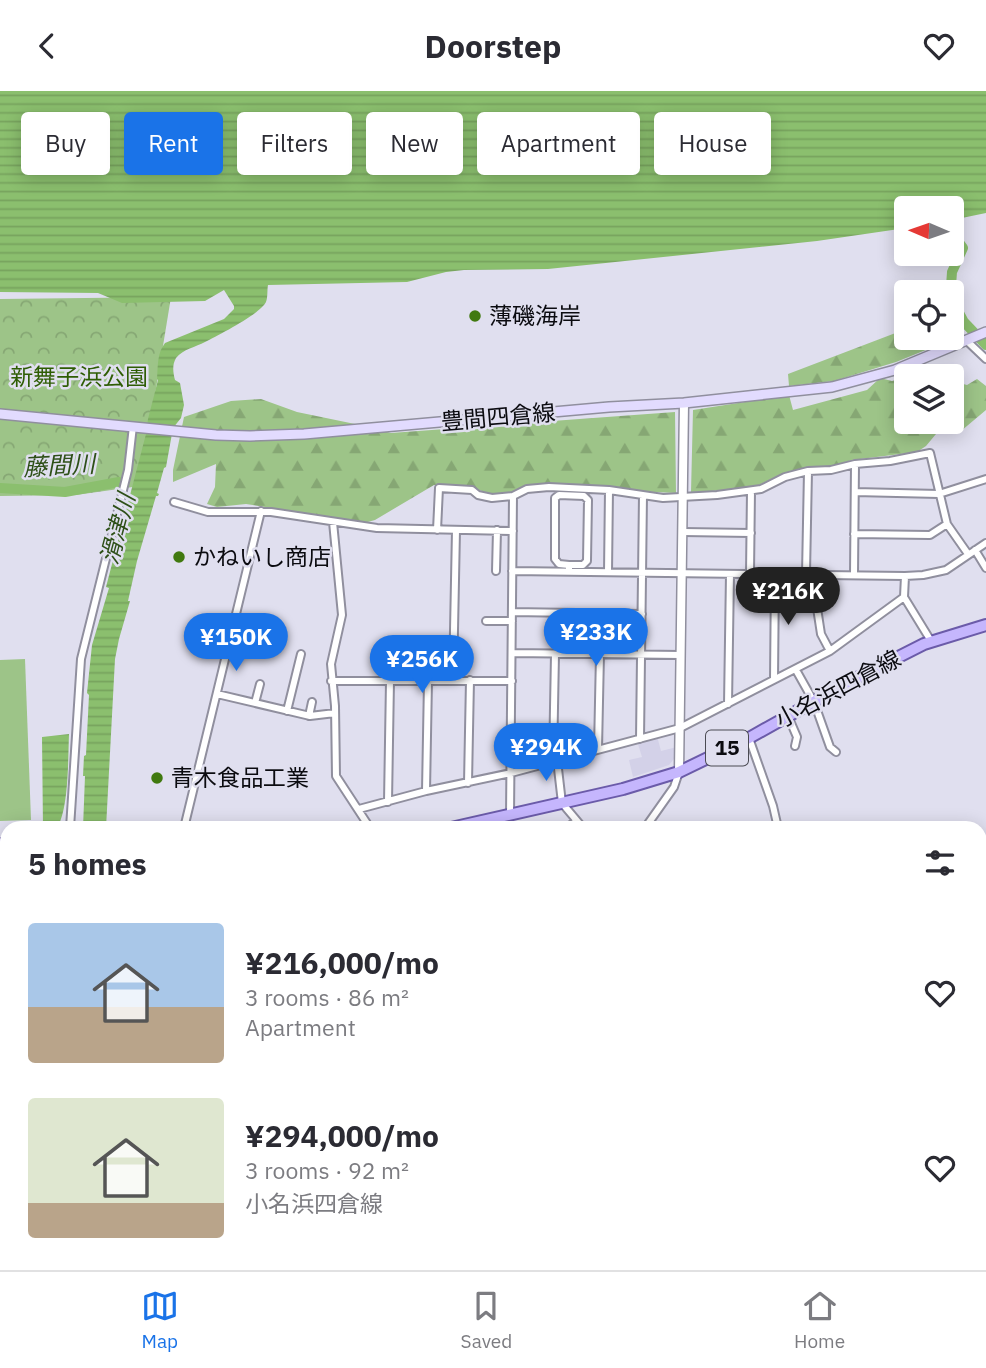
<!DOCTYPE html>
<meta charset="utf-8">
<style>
:root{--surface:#fff;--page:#f2f2f3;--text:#2b2b33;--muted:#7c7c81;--line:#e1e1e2;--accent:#1a73e8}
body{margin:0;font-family:"IBM Plex Sans","Noto Sans JP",sans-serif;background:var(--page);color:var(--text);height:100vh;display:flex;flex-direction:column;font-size:26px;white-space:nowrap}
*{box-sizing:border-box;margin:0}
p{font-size:23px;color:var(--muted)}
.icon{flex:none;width:38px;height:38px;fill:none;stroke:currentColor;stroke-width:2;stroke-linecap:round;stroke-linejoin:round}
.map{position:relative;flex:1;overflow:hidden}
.drawer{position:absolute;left:0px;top:730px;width:987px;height:450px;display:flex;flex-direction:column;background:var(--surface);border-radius:21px 21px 0 0;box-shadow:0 4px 18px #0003}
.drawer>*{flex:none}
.top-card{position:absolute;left:21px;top:21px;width:945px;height:63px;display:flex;gap:14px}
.needle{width:46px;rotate:272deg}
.fabs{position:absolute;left:894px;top:105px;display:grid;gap:14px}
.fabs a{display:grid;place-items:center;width:70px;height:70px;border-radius:7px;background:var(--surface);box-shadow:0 4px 18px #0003;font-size:35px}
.price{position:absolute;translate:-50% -60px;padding:0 16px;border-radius:24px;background:var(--accent);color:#fff;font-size:23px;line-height:46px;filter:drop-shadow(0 2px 4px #0008)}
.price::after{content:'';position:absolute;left:50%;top:42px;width:21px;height:16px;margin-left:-10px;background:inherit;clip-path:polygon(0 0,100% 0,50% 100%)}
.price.on{background:#222;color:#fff}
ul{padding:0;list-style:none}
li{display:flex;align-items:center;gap:21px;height:175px;padding:0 28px}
li span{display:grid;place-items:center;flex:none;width:196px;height:140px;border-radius:7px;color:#555}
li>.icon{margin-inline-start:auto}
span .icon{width:84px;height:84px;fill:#fffc;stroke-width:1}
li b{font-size:30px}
h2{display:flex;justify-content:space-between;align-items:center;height:84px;padding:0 28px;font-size:30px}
.chip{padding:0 24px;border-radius:7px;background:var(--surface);box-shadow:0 4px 18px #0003;font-size:24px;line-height:63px}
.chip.on{background:var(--accent);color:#fff}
header{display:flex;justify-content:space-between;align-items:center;height:91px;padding:0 28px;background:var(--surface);font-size:32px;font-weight:700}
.menu{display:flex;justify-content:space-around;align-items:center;height:98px;border-top:2px solid var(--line);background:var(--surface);font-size:19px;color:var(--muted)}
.menu a{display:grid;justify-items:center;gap:4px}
.menu .on{color:var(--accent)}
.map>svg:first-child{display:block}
</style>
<header><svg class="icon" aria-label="back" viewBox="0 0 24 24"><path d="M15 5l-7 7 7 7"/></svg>Doorstep<svg class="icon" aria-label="heart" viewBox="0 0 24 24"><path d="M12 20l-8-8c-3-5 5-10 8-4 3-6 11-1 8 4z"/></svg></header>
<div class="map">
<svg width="986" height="1179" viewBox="0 0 986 1179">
<defs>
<pattern id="forest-firs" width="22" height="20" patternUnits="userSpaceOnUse" patternTransform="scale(1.75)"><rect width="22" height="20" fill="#9dc488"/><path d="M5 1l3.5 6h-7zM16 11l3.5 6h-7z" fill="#86a774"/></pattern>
<pattern id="park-crowns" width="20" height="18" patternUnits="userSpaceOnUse" patternTransform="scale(1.75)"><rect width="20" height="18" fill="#9dc488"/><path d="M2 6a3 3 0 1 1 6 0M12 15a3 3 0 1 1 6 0" fill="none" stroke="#86a774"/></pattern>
<pattern id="water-rules" width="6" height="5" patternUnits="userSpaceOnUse" patternTransform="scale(1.75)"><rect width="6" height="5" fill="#8bbf6e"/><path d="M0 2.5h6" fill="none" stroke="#77a35e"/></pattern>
</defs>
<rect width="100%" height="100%" fill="#e0dfef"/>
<path fill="#d3d1e8" d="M 657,645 L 661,660 L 677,656 L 677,664 L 669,674 L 633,686 L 629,669 L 642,666 L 637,650 Z"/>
<path fill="#9dc488" d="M 25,568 L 31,729 L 0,730 L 0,569 Z"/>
<path fill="url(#forest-firs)" d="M 952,220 L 963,244 L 896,271 L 834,290 L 789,295 L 788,283 L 906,238 L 906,247 L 952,247 Z
M 906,286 L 906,331 L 952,331 L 952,290 L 967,294 L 977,288 L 986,295 L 986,319 L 961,340 L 941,337 L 926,355 L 917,361 L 852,369 L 831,375 L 808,376 L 782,383 L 750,398 L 691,401 L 693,319 L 789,304 L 793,319 L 867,299 L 880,287 L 892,290 Z
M 261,308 L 297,321 L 355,333 L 391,342 L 675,321 L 676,402 L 525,395 L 511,402 L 490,403 L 471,396 L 434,394 L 375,429 L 364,432 L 246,413 L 217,416 L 207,413 L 215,396 L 216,373 L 173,391 L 173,379 L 184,326 L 231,310 Z
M 980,1086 L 986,1086 L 986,1179 L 852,1179 L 851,1173 L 980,1172 Z
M 644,1172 L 664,1179 L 161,1179 L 158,1173 Z"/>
<path fill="url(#park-crowns)" d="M 171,206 L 140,395 L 76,404 L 0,405 L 0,208 Z"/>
<path fill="url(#water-rules)" d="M 0,0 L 986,0 L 986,122 L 952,129 L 952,117 L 906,117 L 906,137 L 817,150 L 548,178 L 464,179 L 446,181 L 407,191 L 268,194 C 267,199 268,206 266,211 C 260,223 219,244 205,251 C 196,256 183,258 176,267 C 172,274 173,281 175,289 L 180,292 L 184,314 L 181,327 L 173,337 L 166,376 L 164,377 L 157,402 L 159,403 L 158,405 L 156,405 L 137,470 L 128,510 L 130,510 L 119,548 L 115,568 L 106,737 L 83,737 L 85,685 L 83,685 L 84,665 L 86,664 L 89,604 L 87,602 L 92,554 L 109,497 L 106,496 L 146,343 L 148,328 L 158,289 L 157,288 C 158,275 157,262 165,252 L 224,228 L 234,218 L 234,215 L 224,199 L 205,210 L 122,212 L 98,202 L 0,201 Z
M 69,643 C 68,667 69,718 57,737 L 43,737 L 42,646 Z"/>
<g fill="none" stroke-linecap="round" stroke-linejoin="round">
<path stroke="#8bbf6e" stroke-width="10" d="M 952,144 L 955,146 L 963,157 L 952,181 L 951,195 L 954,208 L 957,218 L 964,231 L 986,254
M 0,397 L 65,401 L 119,391"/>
<g stroke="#908f9e" stroke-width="10">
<path id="minor" d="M 966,249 L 986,268
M 855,401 L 939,403 L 986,388
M 174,411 L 208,421 L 271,421 L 377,437 L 513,440
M 333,431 L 342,524 L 331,573 L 335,615 L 336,685 L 370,737
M 437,439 L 439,397 L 472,399 L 478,404 L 492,407 L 513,405 L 527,398 L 549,396 L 609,399 L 663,407 L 717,404 L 761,398 L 785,386 L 808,380 L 831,379 L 855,373 L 890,370 L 930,362 L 947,433 L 968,463
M 683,441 L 751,442
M 854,443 L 930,444 L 947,433
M 975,459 L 986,477
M 496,480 L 497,439
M 512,480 L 905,485 L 923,484 L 946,479 L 986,452
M 569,480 L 569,474 L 583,474 L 587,470 L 588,409 L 584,405 L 559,404 L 555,407 L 555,468 L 559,473 L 569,474
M 608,481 L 609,399
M 750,482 L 751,400
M 806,483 L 808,380
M 818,483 L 817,517 L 821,543 L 830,560
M 854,484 L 855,373
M 905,485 L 904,506 L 931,550
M 512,521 L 642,523
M 486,530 L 512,530
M 512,562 L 681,564
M 796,579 L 814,611 L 830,656 L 836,661
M 774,588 L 775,483
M 453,589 L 456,439
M 331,590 L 512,590
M 217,603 L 310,625 L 335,622
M 255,612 L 260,593
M 728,613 L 730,483
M 287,620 L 301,563
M 309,625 L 312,611
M 788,625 L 797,646 L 795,655
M 749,647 L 773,715 L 778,737
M 640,648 L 643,404
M 598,658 L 600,563
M 557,669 L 562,712 L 583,737
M 553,670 L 555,563
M 468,692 L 470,589
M 426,700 L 428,590
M 388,711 L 390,590
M 359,718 L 426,700 L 511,682 L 680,637 L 830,560 L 904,506
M 510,724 L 513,405
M 70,737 L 81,568 L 128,379 L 133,335
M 184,737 L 261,420
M 566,737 L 577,730
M 645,737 L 674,696 L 679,681
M 980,833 L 986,838
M 0,850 L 3,853 L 0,866
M 980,915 L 986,910
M 980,928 L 986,929
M 980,1022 L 986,1023
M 0,1044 L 7,1037
M 0,1081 L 7,1090
M 0,1124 L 7,1125
M 980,1163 L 986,1164
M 0,1177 L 7,1172
M 21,1179 L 21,1172"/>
</g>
<g stroke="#908f9e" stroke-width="11">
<path id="tertiary" d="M 679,681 L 684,312"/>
</g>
<g stroke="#908f9e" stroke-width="12">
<path id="secondary" d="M 0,323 L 216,344 L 250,345 L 304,343 L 609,316 L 684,312 L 832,296 L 895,279 L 986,241"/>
</g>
<g stroke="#6b5ba9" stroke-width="14">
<path id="primary" d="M 451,737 L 623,698 L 679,681 L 749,647 L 849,591 L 924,553 L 986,534
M 0,753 L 7,753"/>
</g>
<use href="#minor" stroke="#fff" stroke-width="6"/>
<use href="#tertiary" stroke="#fff" stroke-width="8"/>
<use href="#secondary" stroke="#e2dbfe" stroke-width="9"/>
<use href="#primary" stroke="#c5b6fd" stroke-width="10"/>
</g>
<g fill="#40790f" stroke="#e0dfef" stroke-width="2.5">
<circle cx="475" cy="225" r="7"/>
<circle cx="179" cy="466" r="7"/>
<circle cx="157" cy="687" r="7"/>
</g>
<g text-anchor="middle" stroke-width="5" stroke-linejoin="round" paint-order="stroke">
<rect fill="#e0dfef" stroke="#4b4b53" stroke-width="2" x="706" y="639.5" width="42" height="35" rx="5"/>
<g font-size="21" font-weight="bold" fill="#0b0b10">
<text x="727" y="664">15</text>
</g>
<g font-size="23" fill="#0b0b10" stroke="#e0dfef" text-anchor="start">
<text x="489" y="233">薄磯海岸</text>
<text x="193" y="474">かねいし商店</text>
<text x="171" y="695">青木食品工業</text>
</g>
<g font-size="23" fill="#2e5d04" stroke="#e0dfef">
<text x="79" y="294">新舞子浜公園</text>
</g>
<g font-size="23" fill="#0b0b10" stroke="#e0dfef">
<text transform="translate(498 326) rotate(-5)" y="8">豊間四倉線</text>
<text transform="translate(838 598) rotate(-28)" y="8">小名浜四倉線</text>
</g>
<g font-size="24" font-style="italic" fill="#2e5018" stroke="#e0dfef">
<text transform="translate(59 375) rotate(-3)" y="8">藤間川</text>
<text transform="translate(118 438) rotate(-75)" y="8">滑津川</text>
</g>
</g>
</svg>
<div class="fabs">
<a><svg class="needle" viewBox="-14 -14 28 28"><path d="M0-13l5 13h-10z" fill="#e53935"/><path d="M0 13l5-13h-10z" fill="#7c7c81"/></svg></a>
<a><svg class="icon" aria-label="locate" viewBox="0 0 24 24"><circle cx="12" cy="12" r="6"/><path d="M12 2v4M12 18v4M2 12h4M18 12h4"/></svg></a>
<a><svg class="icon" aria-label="layers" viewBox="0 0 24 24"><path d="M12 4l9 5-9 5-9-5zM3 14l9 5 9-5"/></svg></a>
</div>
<b class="price on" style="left:788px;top:536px">¥216K</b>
<b class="price" style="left:596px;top:577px">¥233K</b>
<b class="price" style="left:236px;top:582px">¥150K</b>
<b class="price" style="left:422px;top:604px">¥256K</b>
<b class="price" style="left:546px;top:692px">¥294K</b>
<div class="top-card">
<a class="chip">Buy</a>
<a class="chip on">Rent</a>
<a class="chip">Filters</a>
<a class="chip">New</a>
<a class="chip">Apartment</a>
<a class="chip">House</a>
</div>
<section class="drawer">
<h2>5 homes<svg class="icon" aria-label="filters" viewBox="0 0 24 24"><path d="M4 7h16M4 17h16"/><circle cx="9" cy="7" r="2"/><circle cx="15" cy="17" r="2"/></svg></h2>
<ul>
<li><span style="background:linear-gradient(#a9c7e8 60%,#b9a48a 0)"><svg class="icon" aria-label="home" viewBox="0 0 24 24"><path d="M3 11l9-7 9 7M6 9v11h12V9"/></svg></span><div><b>¥216,000/mo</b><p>3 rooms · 86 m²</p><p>Apartment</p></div><svg class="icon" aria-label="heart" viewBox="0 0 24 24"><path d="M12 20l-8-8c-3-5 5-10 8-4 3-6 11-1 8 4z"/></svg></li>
<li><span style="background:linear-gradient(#dfe7d0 75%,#b9a48a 0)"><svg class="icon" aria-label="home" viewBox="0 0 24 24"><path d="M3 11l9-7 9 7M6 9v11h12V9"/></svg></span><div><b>¥294,000/mo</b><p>3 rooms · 92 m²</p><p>小名浜四倉線</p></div><svg class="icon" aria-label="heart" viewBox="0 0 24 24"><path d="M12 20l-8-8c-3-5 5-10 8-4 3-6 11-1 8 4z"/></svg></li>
</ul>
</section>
</div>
<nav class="menu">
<a class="on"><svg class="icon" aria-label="map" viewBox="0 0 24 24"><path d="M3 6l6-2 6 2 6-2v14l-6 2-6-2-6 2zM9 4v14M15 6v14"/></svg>Map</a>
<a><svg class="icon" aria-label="saved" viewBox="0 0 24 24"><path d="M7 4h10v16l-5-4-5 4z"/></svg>Saved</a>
<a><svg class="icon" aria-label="home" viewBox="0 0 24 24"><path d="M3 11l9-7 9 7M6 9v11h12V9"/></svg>Home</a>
</nav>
